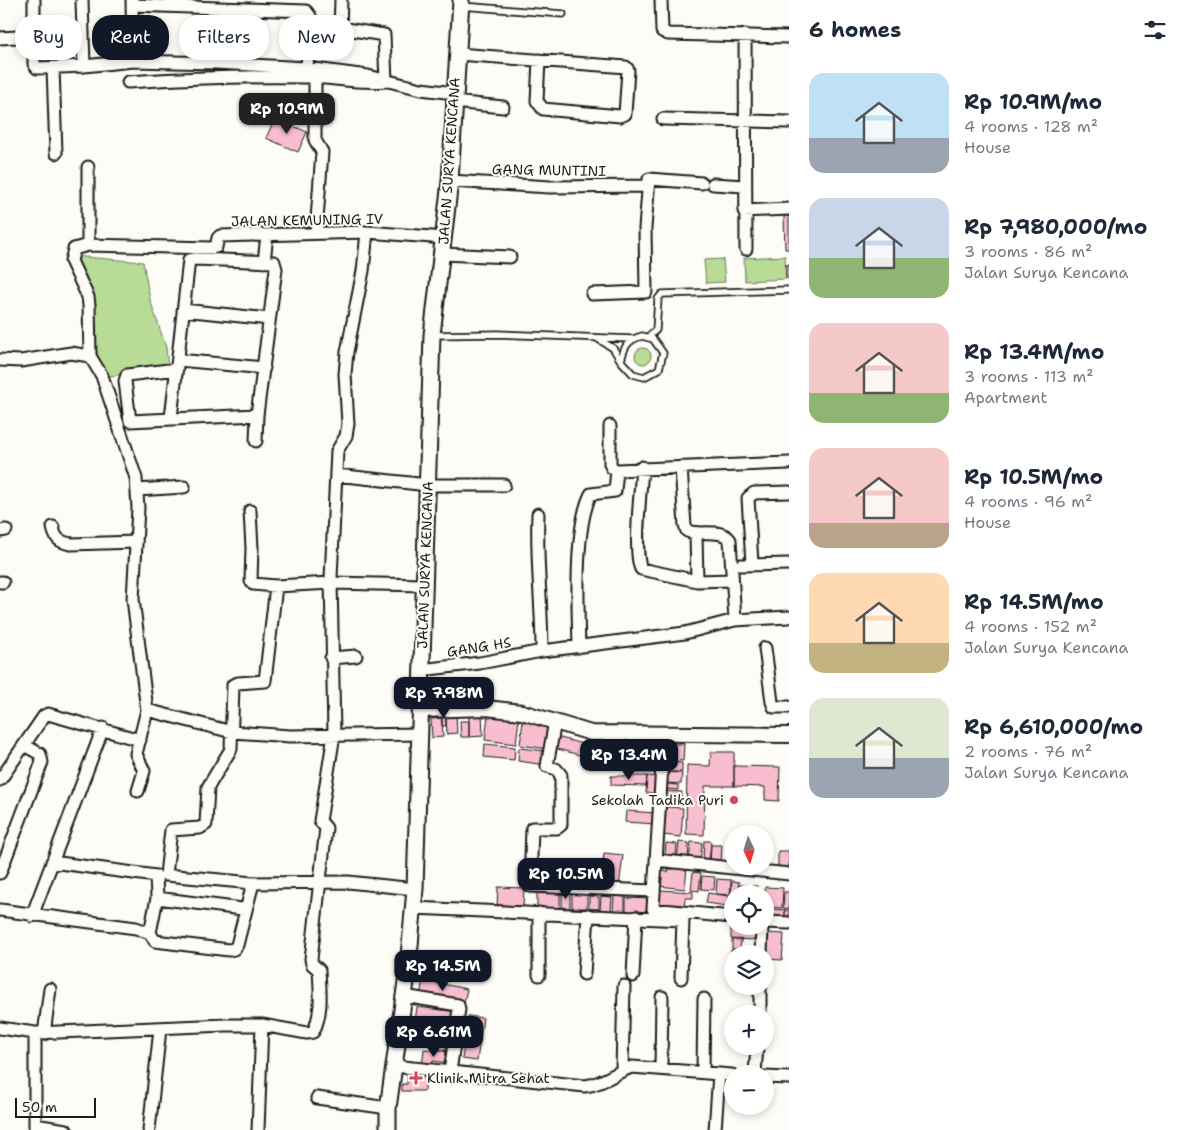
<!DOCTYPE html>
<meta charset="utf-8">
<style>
:root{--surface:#fff;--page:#f6f6f7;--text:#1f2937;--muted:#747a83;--accent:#111827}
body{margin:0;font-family:"Shantell Sans",sans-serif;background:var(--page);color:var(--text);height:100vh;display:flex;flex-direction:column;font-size:19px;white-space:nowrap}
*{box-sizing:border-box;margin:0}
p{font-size:16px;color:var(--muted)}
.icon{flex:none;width:28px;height:28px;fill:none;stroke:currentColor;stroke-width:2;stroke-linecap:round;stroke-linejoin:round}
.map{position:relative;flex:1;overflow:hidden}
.side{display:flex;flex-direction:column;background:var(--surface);width:400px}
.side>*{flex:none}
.hud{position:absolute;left:15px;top:15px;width:475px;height:45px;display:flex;gap:10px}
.needle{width:32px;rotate:176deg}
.fabs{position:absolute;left:724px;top:825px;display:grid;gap:10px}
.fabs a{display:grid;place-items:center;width:50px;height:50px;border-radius:50%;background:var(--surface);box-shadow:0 2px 8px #0003;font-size:25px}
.scale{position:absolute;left:15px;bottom:12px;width:81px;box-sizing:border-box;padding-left:5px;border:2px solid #1c1c1c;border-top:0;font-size:14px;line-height:18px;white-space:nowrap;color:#1c1c1c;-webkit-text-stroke:4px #fdfcf7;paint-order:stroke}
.price{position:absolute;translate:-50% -42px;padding:0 11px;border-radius:10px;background:var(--accent);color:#fff;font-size:16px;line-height:32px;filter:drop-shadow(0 1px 2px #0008)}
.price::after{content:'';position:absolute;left:50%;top:30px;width:15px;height:11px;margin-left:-8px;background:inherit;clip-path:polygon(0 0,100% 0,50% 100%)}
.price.current{background:#222;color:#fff}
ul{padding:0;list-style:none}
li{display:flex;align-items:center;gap:15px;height:125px;padding:0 20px}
li span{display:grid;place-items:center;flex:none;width:140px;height:100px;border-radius:15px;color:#555}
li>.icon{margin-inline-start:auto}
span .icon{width:60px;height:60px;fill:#fffc;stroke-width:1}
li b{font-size:21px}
h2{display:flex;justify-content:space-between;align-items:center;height:60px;padding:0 20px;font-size:21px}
.chip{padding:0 18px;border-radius:20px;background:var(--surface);box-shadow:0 2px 8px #0003;font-size:18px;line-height:45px}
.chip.current{background:var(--accent);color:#fff}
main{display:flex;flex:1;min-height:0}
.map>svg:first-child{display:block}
</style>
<main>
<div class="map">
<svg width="789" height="1130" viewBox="0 0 789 1130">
<rect width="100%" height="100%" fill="#fdfcf7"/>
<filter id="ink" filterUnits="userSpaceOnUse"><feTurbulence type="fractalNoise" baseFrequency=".02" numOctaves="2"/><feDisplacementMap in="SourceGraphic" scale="10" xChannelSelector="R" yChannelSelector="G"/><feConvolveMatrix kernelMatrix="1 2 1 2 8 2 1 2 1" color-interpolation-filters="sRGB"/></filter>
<g filter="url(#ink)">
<path fill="#b8dc96" stroke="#6a7c59" d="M 73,256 L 143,262 L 150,300 L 166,347 L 168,368 L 103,377 Z
M 785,256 L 786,279 L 745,281 L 744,258 Z
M 723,259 L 725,282 L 706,283 L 704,260 Z
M635 356a8 8 0 1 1 16 0a8 8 0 1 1-16 0Z"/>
<path fill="#f8bed0" stroke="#1c1c1c" d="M 275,118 L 307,132 L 298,152 L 266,138 Z
M 784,216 L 789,216 L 789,249 L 785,249 Z
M 789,264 L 789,278 L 786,278 L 786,265 Z
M 441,713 L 445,713 L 446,726 L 442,726 Z
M 469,713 L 482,713 L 483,736 L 469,737 Z
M 456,714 L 457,733 L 447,734 L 446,715 Z
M 488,715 L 519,718 L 516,744 L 485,740 Z
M 442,718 L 443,737 L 432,738 L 431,719 Z
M 523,720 L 551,724 L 548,749 L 520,745 Z
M 460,721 L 469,721 L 469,737 L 461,737 Z
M 557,737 L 586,745 L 583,756 L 554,748 Z
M 588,739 L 596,739 L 596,753 L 588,753 Z
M 596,740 L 604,740 L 605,752 L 596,753 Z
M 613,742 L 621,742 L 621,756 L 614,756 Z
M 613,742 L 614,752 L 605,752 L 604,743 Z
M 621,742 L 629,742 L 629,752 L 621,752 Z
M 629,742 L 638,742 L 638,760 L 630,760 Z
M 647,743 L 654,743 L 655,756 L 647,757 Z
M 485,744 L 515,747 L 514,760 L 484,757 Z
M 638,744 L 646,744 L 647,760 L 638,760 Z
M 669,744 L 684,744 L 683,761 L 668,760 Z
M 654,745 L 661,745 L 662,756 L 655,756 Z
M 519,748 L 547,751 L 546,765 L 518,761 Z
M 711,752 L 734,752 L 734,786 L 705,786 L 704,835 L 686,834 L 687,765 L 710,766 Z
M 668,762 L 682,763 L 682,772 L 668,772 Z
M 630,764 L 654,764 L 654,773 L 630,773 Z
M 734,766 L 780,767 L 779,801 L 765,800 L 765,787 L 734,786 Z
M 667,772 L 682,773 L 681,784 L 667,783 Z
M 611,776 L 647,776 L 646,786 L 611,785 Z
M 647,776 L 659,777 L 659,793 L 646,793 Z
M 667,784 L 678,785 L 678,790 L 666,789 Z
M 665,791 L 682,792 L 681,801 L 664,800 Z
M 665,807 L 683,808 L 681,837 L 663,835 Z
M 626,811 L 656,813 L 656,824 L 625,822 Z
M 704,841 L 711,841 L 709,863 L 703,862 Z
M 679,842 L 689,843 L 688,861 L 677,861 Z
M 691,842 L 702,843 L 700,863 L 689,862 Z
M 666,843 L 677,844 L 676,856 L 665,856 Z
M 711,845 L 722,845 L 721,864 L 710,863 Z
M 778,851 L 789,851 L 789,870 L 778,871 Z
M 604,853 L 623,855 L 619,887 L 601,885 Z
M 675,866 L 687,867 L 685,889 L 659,886 L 661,871 L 668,872 L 669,869 L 674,869 Z
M 693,872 L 701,873 L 699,891 L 691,890 Z
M 702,876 L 715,877 L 714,890 L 701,889 Z
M 717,879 L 731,880 L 730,895 L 716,894 Z
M 732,881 L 739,882 L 738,894 L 732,894 L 732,903 L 730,903 Z
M 739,885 L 757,886 L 757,894 L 739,894 Z
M 498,887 L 524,888 L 523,906 L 497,905 Z
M 765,887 L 783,888 L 782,908 L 765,907 Z
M 660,890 L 693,892 L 693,898 L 685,898 L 684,909 L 658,907 Z
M 537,892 L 560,892 L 560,909 L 537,908 Z
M 784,892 L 789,892 L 789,909 L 783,908 Z
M 562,893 L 570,893 L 570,908 L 562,908 Z
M 572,893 L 587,893 L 587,908 L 572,908 Z
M 708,893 L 729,896 L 727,906 L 706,903 Z
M 589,896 L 599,897 L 599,909 L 589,909 Z
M 601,896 L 612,897 L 611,911 L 600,911 Z
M 614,896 L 625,897 L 625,913 L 613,912 Z
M 626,898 L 650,899 L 650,910 L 645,910 L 645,913 L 626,913 Z
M 771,909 L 785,910 L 785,920 L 771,920 Z
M 785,910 L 789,910 L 789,920 L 785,920 Z
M 731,923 L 732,926 L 758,926 L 757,940 L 731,939 Z
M 766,933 L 784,934 L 782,960 L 765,959 Z
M 732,940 L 741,940 L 740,949 L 732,949 Z
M 731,950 L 757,951 L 757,954 L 732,954 L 731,963 Z
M 423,980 L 467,989 L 464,1004 L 420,996 Z
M 417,1007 L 457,1012 L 451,1051 L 436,1049 L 440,1026 L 415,1022 Z
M 468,1016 L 483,1018 L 477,1061 L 462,1059 Z
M 424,1049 L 450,1052 L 448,1063 L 433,1061 L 432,1068 L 422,1067 Z
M 407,1073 L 425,1073 L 425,1091 L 402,1091 L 402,1084 L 407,1084 Z"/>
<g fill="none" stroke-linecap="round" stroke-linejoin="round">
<g stroke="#1c1c1c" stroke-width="9">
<path id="service" d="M 461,6 L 563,14
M 432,335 L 498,334 L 633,339
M 642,336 L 653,339 L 663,353 L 659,369 L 644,377 L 633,374 L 621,361 C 624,347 627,340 642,336 Z
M 648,337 L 656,330 L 658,299 L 662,294 L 789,290
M 598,339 L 613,348 L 621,361"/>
</g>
<g stroke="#1c1c1c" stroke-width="15">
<path id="minor" d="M 34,0 L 34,64 L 37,68 L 84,66 L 133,61 L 216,63 L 307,68 L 368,76 L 421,89 L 454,93
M 82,0 L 84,66
M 132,0 L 133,61
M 661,0 L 662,31 L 668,34 L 789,37
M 132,5 L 306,11 L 310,16 L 307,68
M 745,35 L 746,249
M 0,38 L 34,36
M 458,54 L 626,67 L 628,70 L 625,114 L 620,116 L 543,109 L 537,101 L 539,60
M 53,68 L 56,153
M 315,77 L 315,140 L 322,152 L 316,233
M 128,82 C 187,78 246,76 305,77 C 334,77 355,84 386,81 L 384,35 L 340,28 L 341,0
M 453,102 L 503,107
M 663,119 L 789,122
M 88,167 L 88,245 L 74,249 L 71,261 L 88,297 L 89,305 L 90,356
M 450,181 L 550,187 L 648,186
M 713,184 L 744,186
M 744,211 L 789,209
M 88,245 L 212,248 L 216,247 L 218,238 L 220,236 L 367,232 L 445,238
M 442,254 L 510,257
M 264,262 L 267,235
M 592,294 L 646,292 L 645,228 L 649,179 L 702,183
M 183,310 L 269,319
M 0,360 L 21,361 L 71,353 L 90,356 L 102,376 L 136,478 L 138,508 L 133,599 L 147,710 L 136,754 L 144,771 L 138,791
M 178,360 L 264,368
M 177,369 L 127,375 L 125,381 L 130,421 L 257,415
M 171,418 L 189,260 L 195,259 L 274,262 L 276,269 L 257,415 L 256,441
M 610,426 L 610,464 L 612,468 L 617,470 L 789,463
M 642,467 C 641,489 633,552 641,569 L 697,581 L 732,580
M 681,467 L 685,526 L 687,531 C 700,536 722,528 730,540 L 735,620
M 336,475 L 428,485 L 504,485
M 137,490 L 184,487
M 250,511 L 252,548 L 251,581 L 253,584 L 276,586 L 331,583 L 424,585
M 538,514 C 536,560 542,605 542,651
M 53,527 C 55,539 60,542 71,544 L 136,542
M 0,531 L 6,530
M 696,534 L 697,581
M 752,563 L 748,498 L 754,493 L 789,492
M 741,565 L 789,564
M 0,582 L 3,582
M 276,586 L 265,681 L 238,683 L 233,685 L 231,749 L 208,787 L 206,824 L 200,828 L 171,830 L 166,875 L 253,883 L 348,882 L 415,889
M 579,647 C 578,608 574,527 591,494 L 615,491 L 617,470
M 765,648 L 772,702 L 774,707 L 789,707
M 331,658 L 356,656
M 421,670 L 480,663 L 542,651 L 685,633 L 735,620 L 789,617
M 147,710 L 232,732 L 290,736 L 421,734
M 555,721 L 547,766 L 556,769 L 561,775 L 561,825 L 557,828 L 532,828 L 530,886 L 654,891
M 664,734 L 653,909 L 732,917
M 0,780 L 44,716 L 48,714 L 140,740
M 656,860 L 789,874
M 52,862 L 156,876 L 157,898 L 150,933
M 0,873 L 42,762 L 40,754 L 24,745
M 157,898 L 242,909
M 413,908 L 683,920 L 681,978
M 0,910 L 136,928 L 150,933 L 155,941 L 229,950 L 234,949 L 237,945 L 253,883
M 32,916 L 103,728
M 765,922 L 789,923
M 761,954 L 762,926
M 584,974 L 588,915
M 539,975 L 539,913
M 633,976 L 636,917
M 404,996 L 458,1005 L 459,1009 L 450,1072
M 760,1014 L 760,986
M 0,1028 L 35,1033
M 44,1034 L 50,989
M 394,1066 L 585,1086 C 604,1084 615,1072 632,1067 L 732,1075
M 661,1068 L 662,997
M 622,1070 L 624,986
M 703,1072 L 704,999
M 755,1074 L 757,1046
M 765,1077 L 789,1078
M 317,1098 L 388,1108
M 35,1125 L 66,1130
M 35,1130 L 35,1033 L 226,1025 L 262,1025 L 307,1033 L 313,1032 C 323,1013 320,990 319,970 L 312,964 L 311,959 L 326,828 L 320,821 L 334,735 L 331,578 L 337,451 L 346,436 L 348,424 L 345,374 L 347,352 L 363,271 L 367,232
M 149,1130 L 160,1029
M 258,1130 L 262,1025
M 715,1130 L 719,1074"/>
</g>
<g stroke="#1c1c1c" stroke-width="18">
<path id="tertiary" d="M 421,710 L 486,708 L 522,712 L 591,733 L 789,735"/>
</g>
<g stroke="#1c1c1c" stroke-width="19">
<path id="secondary" d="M 388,1130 L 388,1108 L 408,968 L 415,889 L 432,335 L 450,181 L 461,0"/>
</g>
<use href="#service" stroke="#fdfcf7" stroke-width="5.5"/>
<use href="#minor" stroke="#fdfcf7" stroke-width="11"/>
<use href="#tertiary" stroke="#fdfcf7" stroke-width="14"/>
<use href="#secondary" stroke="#fdfcf7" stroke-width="15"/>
</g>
</g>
<g fill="#d1495b" stroke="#fdfcf7" stroke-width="2">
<circle cx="734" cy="800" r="5"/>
<path d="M413.5 1070.5h5v5h5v5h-5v5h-5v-5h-5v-5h5z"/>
</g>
<g text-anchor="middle" stroke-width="4" stroke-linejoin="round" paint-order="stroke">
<g font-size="14" fill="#1c1c1c" stroke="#fdfcf7">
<text transform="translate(449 161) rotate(-86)" y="5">JALAN SURYA KENCANA</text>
<text transform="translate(549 170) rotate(1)" y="5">GANG MUNTINI</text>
<text transform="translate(307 220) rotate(-1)" y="5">JALAN KEMUNING IV</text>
<text transform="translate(425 565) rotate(-88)" y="5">JALAN SURYA KENCANA</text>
<text transform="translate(479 647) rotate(-9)" y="5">GANG HS</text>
</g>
<g font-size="14" fill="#1c1c1c" stroke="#fdfcf7" text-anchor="end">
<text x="724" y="805">Sekolah Tadika Puri</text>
<text x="427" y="1083" text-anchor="start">Klinik Mitra Sehat</text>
</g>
</g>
</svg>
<div class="fabs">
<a><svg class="needle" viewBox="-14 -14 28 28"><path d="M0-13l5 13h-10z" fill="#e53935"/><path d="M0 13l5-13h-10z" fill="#747a83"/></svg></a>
<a><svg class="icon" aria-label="locate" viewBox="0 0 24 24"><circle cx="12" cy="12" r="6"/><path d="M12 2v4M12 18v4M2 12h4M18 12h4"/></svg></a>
<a><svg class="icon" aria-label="layers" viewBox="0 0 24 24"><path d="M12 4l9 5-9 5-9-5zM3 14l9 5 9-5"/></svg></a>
<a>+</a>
<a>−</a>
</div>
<div class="scale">50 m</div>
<b class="price current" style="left:287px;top:135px">Rp 10.9M</b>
<b class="price" style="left:444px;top:719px">Rp 7.98M</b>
<b class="price" style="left:629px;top:781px">Rp 13.4M</b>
<b class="price" style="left:566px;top:900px">Rp 10.5M</b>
<b class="price" style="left:443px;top:992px">Rp 14.5M</b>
<b class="price" style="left:434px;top:1058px">Rp 6.61M</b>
<div class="hud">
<a class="chip">Buy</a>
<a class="chip current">Rent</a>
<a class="chip">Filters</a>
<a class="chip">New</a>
</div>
</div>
<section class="side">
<h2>6 homes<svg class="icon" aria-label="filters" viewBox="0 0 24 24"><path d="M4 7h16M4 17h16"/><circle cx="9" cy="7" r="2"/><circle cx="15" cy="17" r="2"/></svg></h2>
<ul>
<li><span style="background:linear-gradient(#bfe0f5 65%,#9aa5b1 0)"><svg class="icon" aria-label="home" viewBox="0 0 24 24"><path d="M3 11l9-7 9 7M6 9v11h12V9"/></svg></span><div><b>Rp 10.9M/mo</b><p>4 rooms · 128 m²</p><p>House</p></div></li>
<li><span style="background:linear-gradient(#c9d6e8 60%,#8fb573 0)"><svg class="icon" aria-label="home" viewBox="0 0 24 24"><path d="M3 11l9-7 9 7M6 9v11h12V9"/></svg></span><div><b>Rp 7,980,000/mo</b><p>3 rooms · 86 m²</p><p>Jalan Surya Kencana</p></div></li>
<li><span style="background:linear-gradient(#f6c9c9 70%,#8fb573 0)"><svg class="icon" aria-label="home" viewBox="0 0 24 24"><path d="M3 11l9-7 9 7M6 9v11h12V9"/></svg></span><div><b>Rp 13.4M/mo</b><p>3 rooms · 113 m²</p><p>Apartment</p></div></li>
<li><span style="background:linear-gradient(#f6c9c9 75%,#b9a48a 0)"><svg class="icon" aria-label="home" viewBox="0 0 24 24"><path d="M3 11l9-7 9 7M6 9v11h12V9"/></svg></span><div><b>Rp 10.5M/mo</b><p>4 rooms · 96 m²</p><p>House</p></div></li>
<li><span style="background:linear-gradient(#ffd9b3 70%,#c2b280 0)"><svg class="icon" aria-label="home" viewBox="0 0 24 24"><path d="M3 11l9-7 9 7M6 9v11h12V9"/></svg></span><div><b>Rp 14.5M/mo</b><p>4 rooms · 152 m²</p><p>Jalan Surya Kencana</p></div></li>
<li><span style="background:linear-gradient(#dfe7d0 60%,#9aa5b1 0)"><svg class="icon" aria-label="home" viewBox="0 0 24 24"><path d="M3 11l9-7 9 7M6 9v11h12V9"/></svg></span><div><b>Rp 6,610,000/mo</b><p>2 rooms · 76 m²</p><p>Jalan Surya Kencana</p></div></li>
</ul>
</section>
</main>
